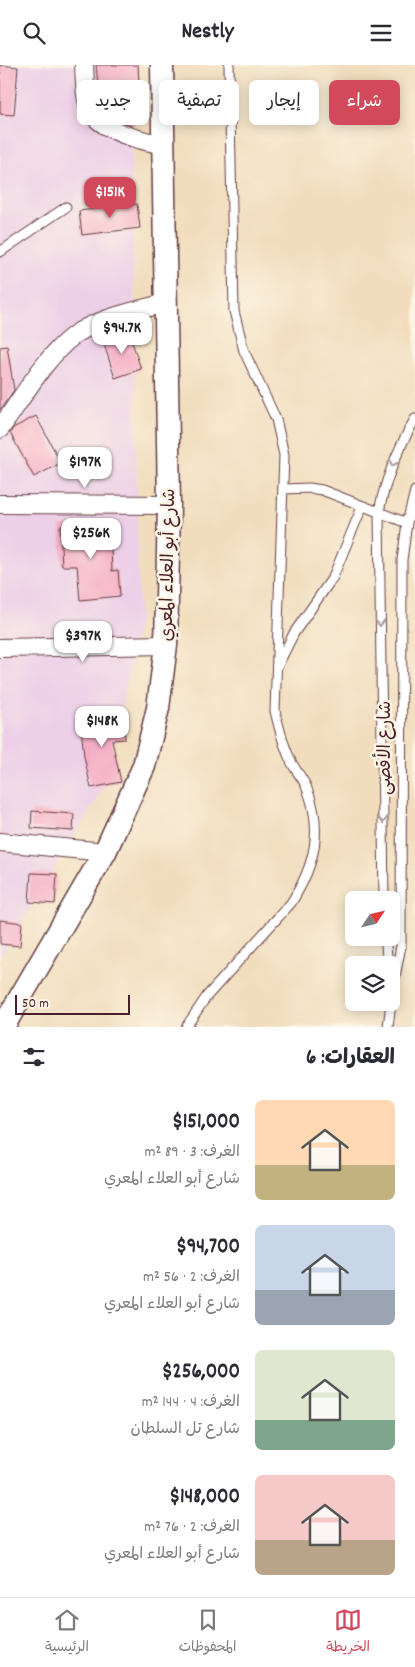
<!DOCTYPE html>
<html lang="ar">
<meta charset="utf-8">
<style>
:root{--surface:#fff;--page:#f2f2f3;--text:#2b2b33;--muted:#7c7c81;--line:#e1e1e2;--accent:#d1495b}
body{margin:0;font-family:Dekko,"Playpen Sans Arabic",sans-serif;background:var(--page);color:var(--text);direction:rtl;height:100vh;display:flex;flex-direction:column;font-size:19px;white-space:nowrap}
*{box-sizing:border-box;margin:0}
p{font-size:16px;color:var(--muted)}
.icon{flex:none;width:28px;height:28px;fill:none;stroke:currentColor;stroke-width:2;stroke-linecap:round;stroke-linejoin:round}
.map{position:relative;height:962px;overflow:hidden;direction:ltr}
.drawer{display:flex;flex-direction:column;background:var(--surface);flex:1}
.drawer>*{flex:none}
.guide{position:absolute;left:15px;top:15px;width:385px;height:45px;direction:rtl;display:flex;gap:10px}
.needle{width:32px;rotate:55deg}
.fabs{position:absolute;left:345px;top:826px;display:grid;gap:10px}
.fabs a{display:grid;place-items:center;width:55px;height:55px;border-radius:8px;background:var(--surface);box-shadow:0 2px 12px #0003;font-size:25px}
.scale{position:absolute;left:15px;bottom:12px;width:115px;box-sizing:border-box;padding-left:5px;border:2px solid #4a1f2b;border-top:0;font-size:14px;line-height:18px;white-space:nowrap;color:#4a1f2b;-webkit-text-stroke:4px #fcf5e5;paint-order:stroke}
.price{position:absolute;translate:-50% -42px;padding:0 11px;border-radius:10px;background:#fff;color:#222;font-size:16px;line-height:32px;filter:drop-shadow(0 1px 2px #0008)}
.price::after{content:'';position:absolute;left:50%;top:30px;width:15px;height:11px;margin-left:-8px;background:inherit;clip-path:polygon(0 0,100% 0,50% 100%)}
.price.current{background:var(--accent);color:#fff}
ul{padding:0;list-style:none}
li{display:flex;align-items:center;gap:15px;height:125px;padding:0 20px}
li span{display:grid;place-items:center;flex:none;width:140px;height:100px;border-radius:8px;color:#555}
li>.icon{margin-inline-start:auto}
span .icon{width:60px;height:60px;fill:#fffc;stroke-width:1}
li b{font-size:21px}
h2{display:flex;justify-content:space-between;align-items:center;height:60px;padding:0 20px;font-size:21px}
.tag{padding:0 18px;border-radius:8px;background:var(--surface);box-shadow:0 2px 12px #0003;font-size:18px;line-height:45px}
.tag.current{background:var(--accent);color:#fff}
header{display:flex;justify-content:space-between;align-items:center;height:65px;padding:0 20px;background:var(--surface);font-size:22px;font-weight:700}
.menu{display:flex;justify-content:space-around;align-items:center;height:70px;border-top:1px solid var(--line);background:var(--surface);font-size:14px;color:var(--muted)}
.menu a{display:grid;justify-items:center;gap:2px}
.menu .current{color:var(--accent)}
.map>svg:first-child{display:block}
</style>
<header><svg class="icon" aria-label="menu" viewBox="0 0 24 24"><path d="M4 6h16M4 12h16M4 18h16"/></svg>Nestly<svg class="icon" aria-label="search" viewBox="0 0 24 24"><circle cx="10" cy="10" r="6"/><path d="M15 15l6 6"/></svg></header>
<div class="map">
<svg width="415" height="962" viewBox="0 0 415 962">
<rect width="100%" height="100%" fill="#fcf5e5"/>
<filter id="ink" filterUnits="userSpaceOnUse"><feTurbulence type="fractalNoise" baseFrequency=".02" numOctaves="2"/><feDisplacementMap in="SourceGraphic" scale="10" xChannelSelector="R" yChannelSelector="G"/><feConvolveMatrix kernelMatrix="1 2 1 2 8 2 1 2 1" color-interpolation-filters="sRGB"/></filter>
<filter id="wash" filterUnits="userSpaceOnUse"><feTurbulence type="fractalNoise" baseFrequency=".0096" numOctaves="4" result="noise"/><feDisplacementMap in="SourceGraphic" scale="20" xChannelSelector="R" yChannelSelector="G"/><feGaussianBlur stdDeviation="1.12" result="paint"/><feColorMatrix in="noise" values="0 0 0 0 0 0 0 0 0 0 0 0 0 0 0 0 0 1.4 0 .05"/><feComposite in="paint" operator="in"/></filter>
<g filter="url(#wash)">
<rect width="100%" height="100%" fill="#f1ddbd"/>
<path fill="#edd0e8" d="M 0,0 L 130,0 L 139,555 L 106,719 L 0,893 Z"/>
<g id="blocks">
<path fill="#f5abc4" d="M 0,0 L 18,2 L 14,50 L 0,49 Z
M 96,0 L 138,0 L 141,53 L 132,61 L 110,51 L 100,41 Z
M 137,139 L 140,163 L 82,170 L 79,146 Z
M 129,268 L 141,304 L 115,313 L 103,276 Z
M 7,281 L 14,325 L 0,345 L 0,282 Z
M 36,351 L 61,398 L 34,412 L 10,368 L 13,363 Z
M 110,459 L 112,506 L 118,505 L 120,531 L 80,535 L 77,501 L 62,501 L 60,461 Z
M 123,649 L 125,674 L 112,675 L 121,717 L 91,723 L 84,691 L 80,653 Z
M 32,746 L 74,749 L 73,766 L 31,763 Z
M 31,808 L 57,809 L 55,839 L 29,837 Z
M 0,855 L 22,858 L 20,881 L 0,879 Z"/>
</g>
</g>
<g filter="url(#ink)">
<use href="#blocks" fill-opacity="0" stroke="#633c41" stroke-width="1"/>
<g fill="none" stroke-linecap="round" stroke-linejoin="round">
<g stroke="#633c41" stroke-width="11">
<path id="service" d="M 0,187 L 66,142
M 284,424 L 309,423 L 322,425 L 407,458
M 277,602 L 294,568 L 333,512 L 362,442
M 384,835 L 379,447 C 385,414 398,384 415,354
M 385,872 L 387,891 L 395,905
M 391,933 L 401,881 L 402,495 L 407,458 L 415,426
M 186,962 L 207,931 L 291,838 C 315,800 324,764 306,721 C 302,712 294,704 290,694 C 283,679 279,663 275,646 L 284,390 L 276,354 L 244,286 L 234,246 L 229,0
M 388,962 L 391,938"/>
</g>
<g stroke="#633c41" stroke-width="20">
<path id="minor" d="M 84,0 C 85,14 84,33 91,46 C 102,67 143,76 164,80
M 0,364 C 21,335 45,292 73,271 C 97,253 139,246 167,237
M 0,439 L 169,440
M 0,583 L 166,580
M 0,777 L 105,787"/>
</g>
<g stroke="#633c41" stroke-width="25">
<path id="tertiary" d="M 3,962 L 105,787 L 144,701 L 158,643 L 166,580 L 169,440 L 162,0"/>
</g>
<use href="#service" stroke="#fff" stroke-width="9"/>
<use href="#minor" stroke="#fff" stroke-width="18"/>
<use href="#tertiary" stroke="#fff" stroke-width="22"/>
</g>
<defs><path id="oneway-chevron" d="M-2-3.5L2.5 0L-2 3.5" fill="none" stroke-width="1.6" stroke-linecap="round" stroke-linejoin="round" transform="scale(1.25)"/></defs>
<g stroke="#ae9aa0">
<use href="#oneway-chevron" transform="translate(393 398) rotate(114)"/>
<use href="#oneway-chevron" transform="translate(380 558) rotate(89)"/>
<use href="#oneway-chevron" transform="translate(383 755) rotate(89)"/>
</g>
</g>
<g text-anchor="middle" stroke-width="5" stroke-linejoin="round" paint-order="stroke">
<g font-size="18" fill="#4a1f2b" stroke="#fcf5e5">
<text transform="translate(167 500) rotate(-89)" y="6">شارع أبو العلاء المعري</text>
<text transform="translate(384 683) rotate(-90)" y="6">شارع الأقصى</text>
</g>
</g>
</svg>
<div class="fabs">
<a><svg class="needle" viewBox="-14 -14 28 28"><path d="M0-13l5 13h-10z" fill="#e53935"/><path d="M0 13l5-13h-10z" fill="#7c7c81"/></svg></a>
<a><svg class="icon" aria-label="layers" viewBox="0 0 24 24"><path d="M12 4l9 5-9 5-9-5zM3 14l9 5 9-5"/></svg></a>
</div>
<div class="scale">50 m</div>
<b class="price current" style="left:110px;top:154px">$151K</b>
<b class="price" style="left:122px;top:290px">$94.7K</b>
<b class="price" style="left:85px;top:424px">$197K</b>
<b class="price" style="left:91px;top:495px">$256K</b>
<b class="price" style="left:83px;top:598px">$397K</b>
<b class="price" style="left:102px;top:683px">$148K</b>
<div class="guide">
<a class="tag current">شراء</a>
<a class="tag">إيجار</a>
<a class="tag">تصفية</a>
<a class="tag">جديد</a>
</div>
</div>
<section class="drawer">
<h2>العقارات: 6<svg class="icon" aria-label="filters" viewBox="0 0 24 24"><path d="M4 7h16M4 17h16"/><circle cx="9" cy="7" r="2"/><circle cx="15" cy="17" r="2"/></svg></h2>
<ul>
<li><span style="background:linear-gradient(#ffd9b3 65%,#c2b280 0)"><svg class="icon" aria-label="home" viewBox="0 0 24 24"><path d="M3 11l9-7 9 7M6 9v11h12V9"/></svg></span><div><b>$151,000</b><p>الغرف: 3 · 89 m²</p><p>شارع أبو العلاء المعري</p></div></li>
<li><span style="background:linear-gradient(#c9d6e8 65%,#9aa5b1 0)"><svg class="icon" aria-label="home" viewBox="0 0 24 24"><path d="M3 11l9-7 9 7M6 9v11h12V9"/></svg></span><div><b>$94,700</b><p>الغرف: 2 · 56 m²</p><p>شارع أبو العلاء المعري</p></div></li>
<li><span style="background:linear-gradient(#dfe7d0 70%,#7fa58c 0)"><svg class="icon" aria-label="home" viewBox="0 0 24 24"><path d="M3 11l9-7 9 7M6 9v11h12V9"/></svg></span><div><b>$256,000</b><p>الغرف: 4 · 144 m²</p><p>شارع تل السلطان</p></div></li>
<li><span style="background:linear-gradient(#f6c9c9 65%,#b9a48a 0)"><svg class="icon" aria-label="home" viewBox="0 0 24 24"><path d="M3 11l9-7 9 7M6 9v11h12V9"/></svg></span><div><b>$148,000</b><p>الغرف: 2 · 76 m²</p><p>شارع أبو العلاء المعري</p></div></li>
</ul>
</section>
<nav class="menu">
<a class="current"><svg class="icon" aria-label="map" viewBox="0 0 24 24"><path d="M3 6l6-2 6 2 6-2v14l-6 2-6-2-6 2zM9 4v14M15 6v14"/></svg>الخريطة</a>
<a><svg class="icon" aria-label="saved" viewBox="0 0 24 24"><path d="M7 4h10v16l-5-4-5 4z"/></svg>المحفوظات</a>
<a><svg class="icon" aria-label="home" viewBox="0 0 24 24"><path d="M3 11l9-7 9 7M6 9v11h12V9"/></svg>الرئيسية</a>
</nav>
